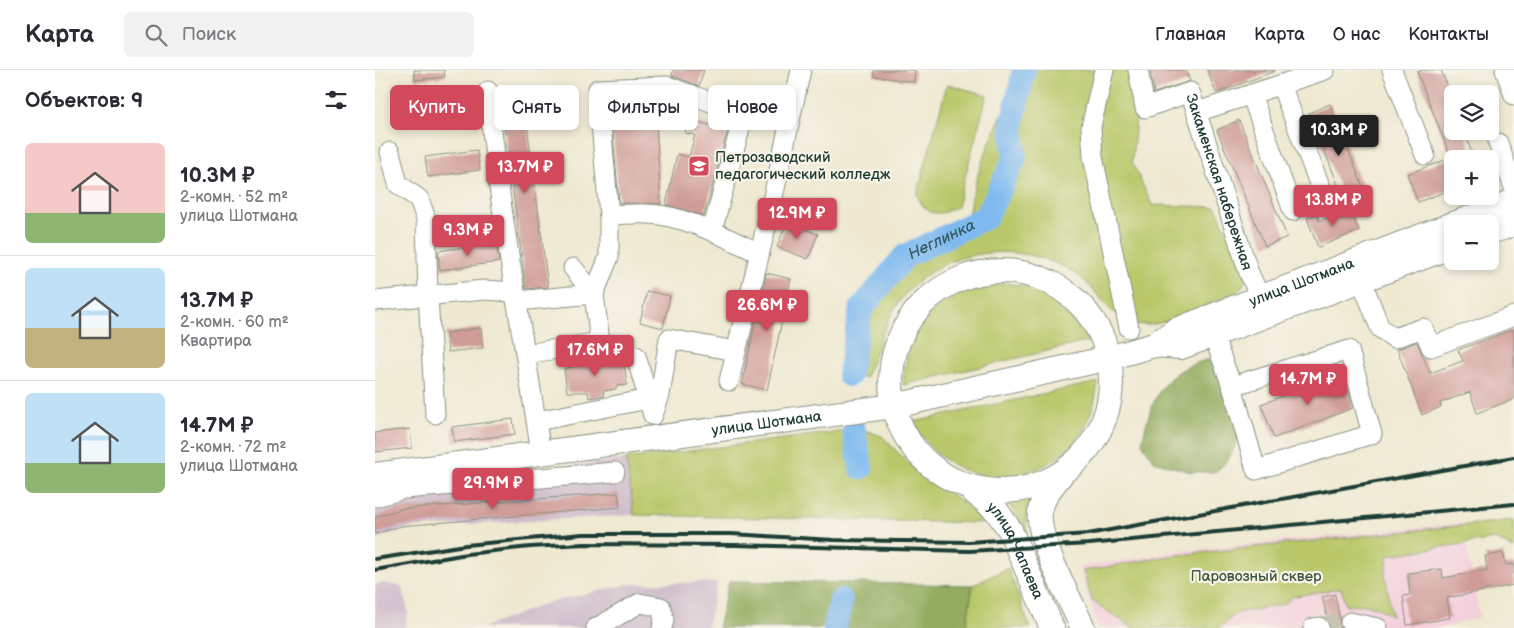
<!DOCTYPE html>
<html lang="ru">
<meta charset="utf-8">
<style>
:root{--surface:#fff;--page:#f2f2f3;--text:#2b2b33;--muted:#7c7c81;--line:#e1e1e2;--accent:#d1495b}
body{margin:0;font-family:"Balsamiq Sans",sans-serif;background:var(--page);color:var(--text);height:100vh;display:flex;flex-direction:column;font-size:19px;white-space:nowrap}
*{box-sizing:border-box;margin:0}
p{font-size:16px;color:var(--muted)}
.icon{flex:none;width:28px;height:28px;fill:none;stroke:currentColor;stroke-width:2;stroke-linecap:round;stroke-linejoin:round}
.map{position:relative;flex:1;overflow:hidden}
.drawer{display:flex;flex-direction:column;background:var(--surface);width:375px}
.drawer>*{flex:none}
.hud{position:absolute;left:15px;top:15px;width:475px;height:45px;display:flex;gap:10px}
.fabs{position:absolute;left:1069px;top:15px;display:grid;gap:10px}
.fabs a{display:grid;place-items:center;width:55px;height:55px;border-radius:8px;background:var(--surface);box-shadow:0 2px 8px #0003;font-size:25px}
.price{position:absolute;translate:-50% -42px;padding:0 11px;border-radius:5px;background:var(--accent);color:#fff;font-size:16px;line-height:32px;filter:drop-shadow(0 1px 2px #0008)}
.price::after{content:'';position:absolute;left:50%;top:30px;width:15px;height:11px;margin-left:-8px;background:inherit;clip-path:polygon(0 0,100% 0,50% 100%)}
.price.active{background:#222;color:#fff}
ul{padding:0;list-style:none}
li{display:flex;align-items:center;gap:15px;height:125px;padding:0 25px}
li+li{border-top:1px solid var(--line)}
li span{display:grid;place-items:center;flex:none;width:140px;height:100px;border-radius:8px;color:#555}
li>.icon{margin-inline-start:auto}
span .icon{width:60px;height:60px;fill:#fffc;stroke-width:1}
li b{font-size:21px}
h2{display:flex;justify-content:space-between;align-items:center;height:60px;padding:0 25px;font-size:21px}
.chip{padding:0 18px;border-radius:8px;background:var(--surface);box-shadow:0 2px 8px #0003;font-size:18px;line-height:45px}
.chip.active{background:var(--accent);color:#fff}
header{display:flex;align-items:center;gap:30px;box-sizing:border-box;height:70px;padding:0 25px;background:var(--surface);border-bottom:1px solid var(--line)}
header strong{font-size:24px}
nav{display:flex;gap:28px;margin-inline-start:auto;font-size:18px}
.search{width:350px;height:45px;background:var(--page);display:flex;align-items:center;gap:12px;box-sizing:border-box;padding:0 18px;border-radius:8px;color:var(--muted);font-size:19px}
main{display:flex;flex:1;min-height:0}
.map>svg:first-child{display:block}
</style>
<header>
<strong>Карта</strong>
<div class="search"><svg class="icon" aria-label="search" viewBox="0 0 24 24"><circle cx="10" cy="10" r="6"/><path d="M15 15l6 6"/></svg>Поиск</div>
<nav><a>Главная</a><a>Карта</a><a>О нас</a><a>Контакты</a></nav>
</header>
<main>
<section class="drawer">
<h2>Объектов: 9<svg class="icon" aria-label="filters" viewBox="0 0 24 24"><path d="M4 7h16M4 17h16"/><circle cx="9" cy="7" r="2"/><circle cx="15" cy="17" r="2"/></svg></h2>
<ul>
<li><span style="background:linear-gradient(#f6c9c9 70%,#8fb573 0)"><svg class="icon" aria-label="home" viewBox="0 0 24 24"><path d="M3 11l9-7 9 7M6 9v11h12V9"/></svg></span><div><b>10.3M ₽</b><p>2-комн. · 52 m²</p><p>улица Шотмана</p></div></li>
<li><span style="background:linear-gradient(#bfe0f5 60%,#c2b280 0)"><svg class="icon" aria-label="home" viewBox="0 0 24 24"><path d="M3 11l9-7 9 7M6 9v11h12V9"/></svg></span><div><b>13.7M ₽</b><p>2-комн. · 60 m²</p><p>Квартира</p></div></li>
<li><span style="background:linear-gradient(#bfe0f5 70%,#8fb573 0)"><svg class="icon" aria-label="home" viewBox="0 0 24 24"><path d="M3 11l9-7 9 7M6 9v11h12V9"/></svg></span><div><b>14.7M ₽</b><p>2-комн. · 72 m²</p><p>улица Шотмана</p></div></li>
</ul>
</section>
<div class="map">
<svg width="1139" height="558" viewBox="0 0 1139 558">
<rect width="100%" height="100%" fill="#f7f3e8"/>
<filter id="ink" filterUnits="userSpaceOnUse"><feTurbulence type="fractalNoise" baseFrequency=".02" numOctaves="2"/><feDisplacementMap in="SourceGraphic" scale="10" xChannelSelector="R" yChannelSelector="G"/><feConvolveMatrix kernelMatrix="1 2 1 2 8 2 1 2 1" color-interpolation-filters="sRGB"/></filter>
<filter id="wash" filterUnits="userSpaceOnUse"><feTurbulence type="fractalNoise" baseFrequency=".0096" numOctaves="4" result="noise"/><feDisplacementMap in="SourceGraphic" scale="20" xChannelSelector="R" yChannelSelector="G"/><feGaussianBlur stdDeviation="1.12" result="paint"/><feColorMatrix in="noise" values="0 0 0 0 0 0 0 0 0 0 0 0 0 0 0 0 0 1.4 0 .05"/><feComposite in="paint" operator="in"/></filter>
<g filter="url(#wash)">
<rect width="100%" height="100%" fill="#efe9d2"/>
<path fill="#f4cfdc" d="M 1087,453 L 1105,547 L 1067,558 L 723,558 L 704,497 L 798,482 Z"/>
<path fill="#d0bdcc" d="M 251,389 L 259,445 L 33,458 L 0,469 L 0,420 Z
M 342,512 L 332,558 L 107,558 L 175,532 L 254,514 Z
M 7,513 L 27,516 L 33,541 L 30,558 L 0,558 L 0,515 Z"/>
<path fill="#bac86a" stroke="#6c824f" d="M 644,0 L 754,0 L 754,18 L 762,37 L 757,92 L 777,135 L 841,137 L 872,208 L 865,220 C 842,230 792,256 769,255 C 734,253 726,221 701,204 C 644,167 558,177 520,238 C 507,259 501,285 490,308 L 478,304 L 489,243 L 520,205 L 593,147 C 598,114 610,82 624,51 C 631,33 641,19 644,0 Z
M 572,14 L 612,25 L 582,137 C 562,147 551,146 542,125 Z
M 614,213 C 662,212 691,229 715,271 L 528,315 C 532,258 558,226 614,213 Z
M 723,312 C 721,327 718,340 712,353 C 686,407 610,424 564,385 C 553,376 545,364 538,352 Z
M 486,359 L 507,366 L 533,393 L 591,435 L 609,453 L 259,445 L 251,389 Z
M 657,422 L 651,448 L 652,466 L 633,432 L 627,425 L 637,427 Z
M 1139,450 L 1139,479 L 1120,469 L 1014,485 L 1010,504 L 1017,547 C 1001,534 990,533 971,536 L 966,518 L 916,527 L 910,534 L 862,543 L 844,558 L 758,558 L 717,531 L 708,501 L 795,486 Z
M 633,498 L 655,558 L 591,558 L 598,515 Z"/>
<path fill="#93ac5e" stroke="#597449" d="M 831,290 L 842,290 L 864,368 L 853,390 L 841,402 L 815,402 L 779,391 L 767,373 C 776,330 785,303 831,290 Z
M 354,511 L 598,515 L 591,558 L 343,558 Z"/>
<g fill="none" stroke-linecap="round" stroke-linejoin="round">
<g stroke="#7ebaf0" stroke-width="24">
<path id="s1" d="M 474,305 L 486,239 L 530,186 L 611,147 L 640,88 L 637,54 L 649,0"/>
<path d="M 479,361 L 486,398"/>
<path d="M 460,558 L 466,530"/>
</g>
</g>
<g id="blocks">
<path fill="#d09c98" d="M 39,0 L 69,0 L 70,7 L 40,10 Z
M 298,0 L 329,0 L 324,16 L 297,6 Z
M 499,0 L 540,0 L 539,12 L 499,6 Z
M 778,0 L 810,0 L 815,11 L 779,23 L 775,1 Z
M 832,0 L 900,0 L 900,1 L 841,23 Z
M 1048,0 L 1066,0 L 1078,30 L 1078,61 L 1089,61 L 1099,89 L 1078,89 L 1078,119 L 1043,132 L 1032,104 L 1076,88 L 1042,2 Z
M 149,31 L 173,217 L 151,219 L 126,34 Z
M 955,34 L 994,132 L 973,139 L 934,43 Z
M 280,38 L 286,134 L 244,133 L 236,40 Z
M 313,50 L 353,59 L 329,146 L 291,135 L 302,84 L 314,87 L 320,65 L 310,63 Z
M 864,50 L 912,167 L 890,176 L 842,60 Z
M 102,80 L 105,100 L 53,107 L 50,87 Z
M 975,139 L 984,161 L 943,177 L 932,148 L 942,144 L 944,151 Z
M 412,152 L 443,164 L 433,189 L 402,177 Z
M 121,173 L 124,192 L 65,200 L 63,181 Z
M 391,203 L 416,209 L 392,320 L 367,314 Z
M 272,221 L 295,226 L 288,258 L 265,252 Z
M 106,258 L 108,278 L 73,282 L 71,263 Z
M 1139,259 L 1139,329 L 1102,343 L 1095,322 L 1065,333 L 1066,337 L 1047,345 L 1022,279 L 1042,272 L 1055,303 L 1088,291 L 1083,280 Z
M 224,287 L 225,290 L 236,288 L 237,292 L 249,293 L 252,315 L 241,316 L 241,319 L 228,321 L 229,326 L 214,328 L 213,322 L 192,322 L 189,299 L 212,293 L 211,289 Z
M 969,304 L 978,338 L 899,368 L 886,334 Z
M 138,349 L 140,364 L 79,372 L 77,357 Z
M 35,359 L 37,378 L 0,382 L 0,363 Z
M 243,423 L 245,437 L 26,456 L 0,464 L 0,447 L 25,439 Z
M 1128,483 L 1131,495 L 1139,494 L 1139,515 L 1072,528 L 1075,548 L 1032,555 L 1028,526 L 1035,525 L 1033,503 L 1067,499 L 1068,508 L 1112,500 L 1110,486 Z
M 960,524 L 966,558 L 955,558 L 947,527 Z"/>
</g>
</g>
<g filter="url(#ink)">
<use href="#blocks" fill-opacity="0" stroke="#879383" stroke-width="1"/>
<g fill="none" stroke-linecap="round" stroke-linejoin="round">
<path stroke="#c5c7b2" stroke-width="19" stroke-dasharray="19 9" stroke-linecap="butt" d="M 944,557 L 975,552"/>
<g stroke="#879383" stroke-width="21">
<g id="minor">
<path d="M 729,0 L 716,57 L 718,87 L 754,258"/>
<path id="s2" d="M 763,0 L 770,38 L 815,22 L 874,203 L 885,227"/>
<path d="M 1017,0 L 1050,85"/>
<path d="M 1130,0 L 1139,25"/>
<path d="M 906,15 L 947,121"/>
<path d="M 113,21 C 124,143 148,263 166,383"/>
<path d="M 876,24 L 918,141"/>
<path d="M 822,42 L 950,0"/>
<path d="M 1123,73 L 1139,118"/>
<path d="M 15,82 L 23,114 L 44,129 L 51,149 L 53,225 L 60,344"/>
<path d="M 234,145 C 247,145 261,143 273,144 C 309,145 352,168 384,183"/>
<path d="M 198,198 L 219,224 L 225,272"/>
<path d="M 986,209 L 1005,258 L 1019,268 L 1048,258 L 1056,277 L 1139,246"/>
<path d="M 0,231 L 109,220 L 139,222"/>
<path d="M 141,231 L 219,224 L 234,187 L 234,145 L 223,19 L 292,16 L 369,44 L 337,161"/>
<path d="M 838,265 L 857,316 L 881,400 L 997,364 L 974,280 L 857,316"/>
<path d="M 151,284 L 225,272 L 261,286 L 278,345"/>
<path d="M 354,311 L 397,132 L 426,0"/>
<path d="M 278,345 L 285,325 L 294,269 L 361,281"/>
<path d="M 162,351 L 273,329"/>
<path d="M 0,427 L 29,419 L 240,402"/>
<path d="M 975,552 L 1003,558"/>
<path d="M 221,558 L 265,533 L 286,537 L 289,550 L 287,558"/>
<path d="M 938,558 L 944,557"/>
</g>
</g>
<g stroke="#879383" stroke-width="26">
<g id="major">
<path d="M 1079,154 L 1139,131"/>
<path d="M 1115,162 L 1139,154"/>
<circle cx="626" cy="311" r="110"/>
<path id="s3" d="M 779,275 L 801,260 L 1078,154"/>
<path id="s4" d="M 0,405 L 519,336 L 734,288 L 779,275 L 806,277 L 1078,176"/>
<path d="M 686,405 C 677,416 667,427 665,442 C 661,468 696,531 708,558"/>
<path id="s5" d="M 594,418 L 621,440 L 635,460 L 677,558"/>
</g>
</g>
<use href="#minor" stroke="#fff" stroke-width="19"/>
<use href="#major" stroke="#fff" stroke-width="24"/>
<path stroke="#1f3d34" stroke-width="4" d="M 0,489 L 91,475 L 208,464 L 356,464 L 459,470 L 594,472 L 713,464 L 1139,387
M 0,500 L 92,484 L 155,477 L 209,474 L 360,475 L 594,481 L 714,474 L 1139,434"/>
</g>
</g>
<defs>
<g id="university-square" transform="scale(1.125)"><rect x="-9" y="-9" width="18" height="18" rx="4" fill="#d1495b" stroke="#f7f3e8"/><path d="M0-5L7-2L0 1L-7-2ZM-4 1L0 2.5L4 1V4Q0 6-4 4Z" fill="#fff"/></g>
</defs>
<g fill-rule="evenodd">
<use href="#university-square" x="324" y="96"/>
</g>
<g text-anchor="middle" stroke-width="4.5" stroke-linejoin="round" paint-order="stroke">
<g font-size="15" fill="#1f3d34" stroke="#f7f3e8" text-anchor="start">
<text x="340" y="92">Петрозаводский<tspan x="340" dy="17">педагогический колледж</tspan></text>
</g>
<g font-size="15" fill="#1f3d34" stroke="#f7f3e8">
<text dy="5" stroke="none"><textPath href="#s2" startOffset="181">Закаменская набережная</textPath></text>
<text dy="5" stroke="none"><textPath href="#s3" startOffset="161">улица Шотмана</textPath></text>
<text dy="5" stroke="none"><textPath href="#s4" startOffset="395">улица Шотмана</textPath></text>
<text dy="5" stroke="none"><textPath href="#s5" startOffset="80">улица Чапаева</textPath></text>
</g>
<g font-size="15" fill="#3e593f" stroke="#f7f3e8">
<text x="881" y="511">Паровозный сквер</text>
</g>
<g font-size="16" font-style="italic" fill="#375c63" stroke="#f7f3e8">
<text dy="6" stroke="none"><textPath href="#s1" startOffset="176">Неглинка</textPath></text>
</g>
</g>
</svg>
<div class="fabs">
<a><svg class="icon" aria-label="layers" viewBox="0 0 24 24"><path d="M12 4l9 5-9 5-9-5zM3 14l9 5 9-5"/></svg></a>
<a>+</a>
<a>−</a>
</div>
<b class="price active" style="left:964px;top:87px">10.3M ₽</b>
<b class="price" style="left:150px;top:124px">13.7M ₽</b>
<b class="price" style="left:958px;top:157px">13.8M ₽</b>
<b class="price" style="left:422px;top:170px">12.9M ₽</b>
<b class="price" style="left:93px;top:187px">9.3M ₽</b>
<b class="price" style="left:392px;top:262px">26.6M ₽</b>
<b class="price" style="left:220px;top:307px">17.6M ₽</b>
<b class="price" style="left:933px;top:336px">14.7M ₽</b>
<b class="price" style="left:118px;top:440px">29.9M ₽</b>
<div class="hud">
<a class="chip active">Купить</a>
<a class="chip">Снять</a>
<a class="chip">Фильтры</a>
<a class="chip">Новое</a>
</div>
</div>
</main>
